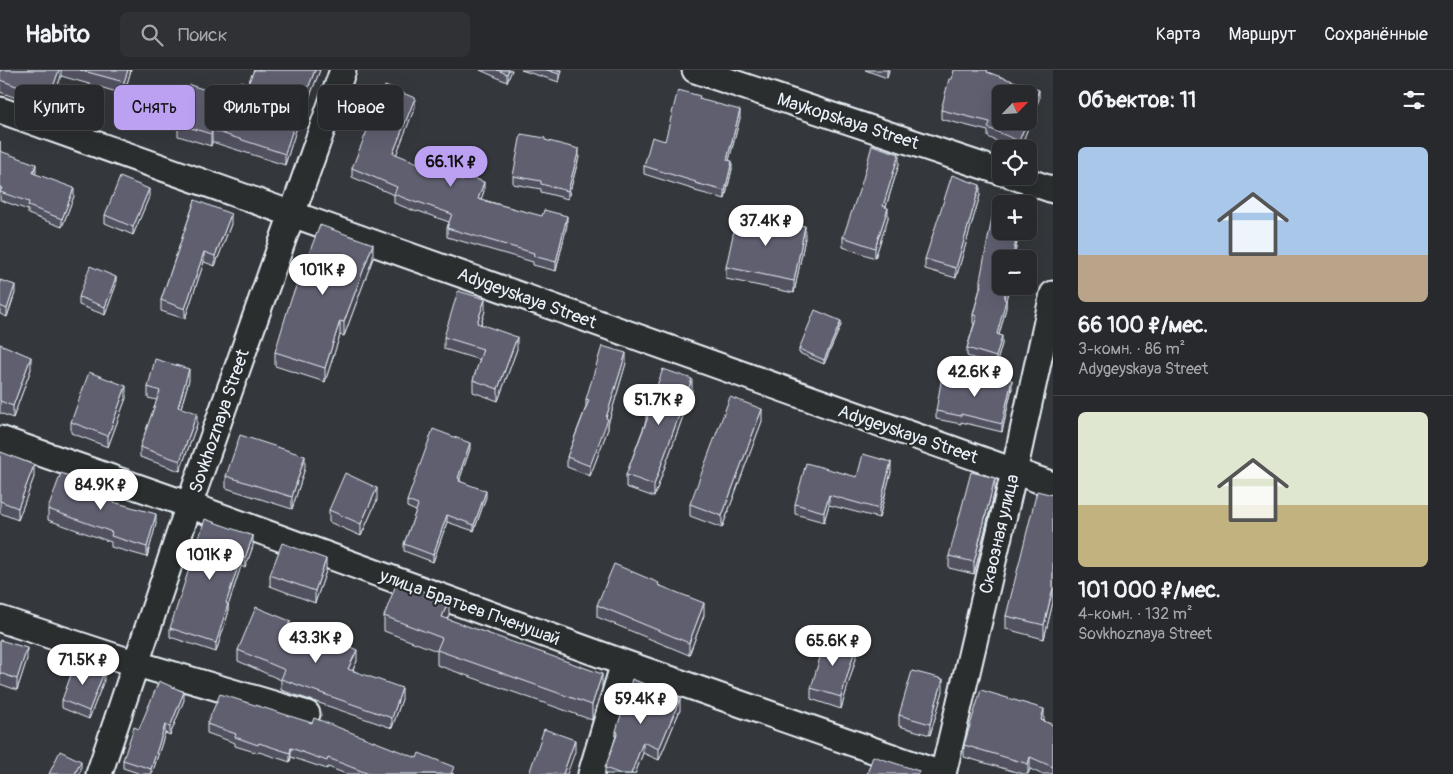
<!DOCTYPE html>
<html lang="ru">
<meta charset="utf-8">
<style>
:root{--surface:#27292c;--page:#2f3134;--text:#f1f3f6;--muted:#a4a6a9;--line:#434548;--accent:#bca0f2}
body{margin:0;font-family:Pangolin,sans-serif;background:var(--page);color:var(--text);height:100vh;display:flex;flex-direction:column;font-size:19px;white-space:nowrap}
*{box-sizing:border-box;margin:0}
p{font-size:16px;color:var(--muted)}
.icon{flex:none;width:28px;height:28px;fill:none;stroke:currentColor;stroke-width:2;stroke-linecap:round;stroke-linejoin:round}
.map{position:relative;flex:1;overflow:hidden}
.drawer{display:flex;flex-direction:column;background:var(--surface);width:400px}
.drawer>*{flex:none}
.top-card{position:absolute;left:15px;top:15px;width:475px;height:45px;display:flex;gap:10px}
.needle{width:32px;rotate:65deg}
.controls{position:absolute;left:992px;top:15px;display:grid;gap:10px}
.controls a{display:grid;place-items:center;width:45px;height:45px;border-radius:8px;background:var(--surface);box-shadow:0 5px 20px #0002,0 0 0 1px var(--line);font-size:25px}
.price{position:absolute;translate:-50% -42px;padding:0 11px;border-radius:18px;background:#fff;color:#222;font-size:16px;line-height:32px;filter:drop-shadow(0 1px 2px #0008)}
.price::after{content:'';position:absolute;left:50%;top:30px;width:15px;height:11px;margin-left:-8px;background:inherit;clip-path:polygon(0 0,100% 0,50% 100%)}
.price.selected{background:var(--accent);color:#111}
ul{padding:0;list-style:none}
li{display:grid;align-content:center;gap:10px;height:265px;padding:0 25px}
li+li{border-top:1px solid var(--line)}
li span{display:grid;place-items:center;height:155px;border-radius:8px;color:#555}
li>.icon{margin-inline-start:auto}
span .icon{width:90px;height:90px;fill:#fffc;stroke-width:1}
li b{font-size:21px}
h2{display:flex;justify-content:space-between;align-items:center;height:60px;padding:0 25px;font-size:21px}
.pill{padding:0 18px;border-radius:8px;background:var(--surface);box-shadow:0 5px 20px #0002,0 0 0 1px var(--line);font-size:18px;line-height:45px}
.pill.selected{background:var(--accent);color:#111}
header{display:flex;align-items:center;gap:30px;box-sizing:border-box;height:70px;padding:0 25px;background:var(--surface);border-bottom:1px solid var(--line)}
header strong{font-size:24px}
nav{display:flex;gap:28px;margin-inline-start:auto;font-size:18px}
.search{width:350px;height:45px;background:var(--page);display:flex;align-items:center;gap:12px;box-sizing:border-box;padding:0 18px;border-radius:8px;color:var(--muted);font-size:19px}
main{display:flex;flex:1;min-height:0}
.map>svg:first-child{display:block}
</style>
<header>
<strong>Habito</strong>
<div class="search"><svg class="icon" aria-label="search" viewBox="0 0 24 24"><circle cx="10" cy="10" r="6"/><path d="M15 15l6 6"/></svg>Поиск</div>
<nav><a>Карта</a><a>Маршрут</a><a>Сохранённые</a></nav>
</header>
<main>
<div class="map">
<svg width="1053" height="704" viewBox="0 0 1053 704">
<rect width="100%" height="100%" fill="#34373b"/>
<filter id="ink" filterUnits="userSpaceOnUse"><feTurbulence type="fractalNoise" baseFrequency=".02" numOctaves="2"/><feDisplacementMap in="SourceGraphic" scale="10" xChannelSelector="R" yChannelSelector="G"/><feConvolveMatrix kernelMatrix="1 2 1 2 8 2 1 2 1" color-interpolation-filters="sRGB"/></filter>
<g filter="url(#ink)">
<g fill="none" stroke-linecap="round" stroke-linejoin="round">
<g stroke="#e8f1f8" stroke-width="29">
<path id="minor" d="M 695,0 L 1001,102
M 0,40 C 352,164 702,291 1053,415
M 1013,106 L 1053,120
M 0,369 L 189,435 L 624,593 L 941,704
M 0,549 L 137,594 L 307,644
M 99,704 L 189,435 L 343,0
M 591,704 L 624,593
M 943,704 L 1014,402 L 1053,224"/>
</g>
<use href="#minor" stroke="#2a2d2e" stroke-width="25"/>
</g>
<path fill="#515160" stroke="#e8f1f8" d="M 0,0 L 131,0 L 124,24 L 61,6 L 49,40 L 0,22 Z
M 254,0 L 320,0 L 306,36 L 304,35 L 285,95 L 212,72 L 211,76 L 178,66 L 178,54 L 235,29 L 248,14 Z
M 480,0 L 512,0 L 507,12 Z
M 521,0 L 562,0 L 559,12 Z
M 865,0 L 889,0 L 887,8 Z
M 990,3 L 1039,29 L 1020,79 L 1014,79 L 988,67 L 988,61 L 941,49 L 941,40 L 952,9 Z
M 700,29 L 740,48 L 729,90 L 732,99 L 725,129 L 695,121 L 695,120 L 644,104 L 644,96 Z
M 415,37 L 396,85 L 484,121 L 481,129 L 567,155 L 556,201 L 533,195 L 533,192 L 447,167 L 447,158 L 449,152 L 418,141 L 417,142 L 394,133 L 394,125 L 352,107 L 352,98 Z
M 545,70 L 579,87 L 568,129 L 541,122 L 541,119 L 513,114 L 513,106 Z
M 0,71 L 0,81 L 36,102 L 35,104 L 74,126 L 62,157 L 28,144 L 28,140 L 0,130 Z
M 899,94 L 886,137 L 888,148 L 875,188 L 843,177 L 843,167 Z
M 980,125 L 956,208 L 925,199 L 925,189 Z
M 149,127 L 133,165 L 105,153 L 105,145 Z
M 195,130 L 231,154 L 215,196 L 204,192 L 185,249 L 161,241 L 161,230 Z
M 1001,161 L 1019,161 L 1014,189 L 1001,189 L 1009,216 L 1006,230 L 1006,238 L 999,265 L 1002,274 L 996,295 L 967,286 L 967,278 L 974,254 L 973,253 L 973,245 L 980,218 L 980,210 Z
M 805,168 L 794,223 L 726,209 L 726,197 Z
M 373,188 L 344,266 L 340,265 L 325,312 L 275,296 L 275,282 Z
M 0,210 L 15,223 L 7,247 L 0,244 Z
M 116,215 L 105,245 L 79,235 L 79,227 Z
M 485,241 L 481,254 L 517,279 L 498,331 L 473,322 L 473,310 L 480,290 L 444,279 L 444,267 Z
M 841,255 L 824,294 L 799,283 L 799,279 Z
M 0,274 L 31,299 L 13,348 L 0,343 Z
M 626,293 L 608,354 L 608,359 L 590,406 L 567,397 L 567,387 L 586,337 L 586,329 Z
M 189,310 L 181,338 L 197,354 L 180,401 L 140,387 L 140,377 L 157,330 L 148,328 L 148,317 Z
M 982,313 L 1012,318 L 1002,362 L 961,352 L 961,354 L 936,349 L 936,341 Z
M 692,321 L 654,427 L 626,417 L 626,405 L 646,351 L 646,346 Z
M 126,328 L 108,377 L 71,363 L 71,352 Z
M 762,351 L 722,458 L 690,446 L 690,434 Z
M 470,379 L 460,408 L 460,411 L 486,427 L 474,461 L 447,452 L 433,492 L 404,481 L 404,474 L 416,441 L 407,437 L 407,431 Z
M 0,384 L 34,407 L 18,450 L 0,443 Z
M 305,398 L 292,439 L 226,418 L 226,406 Z
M 891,402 L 879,448 L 829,435 L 824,452 L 795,444 L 795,434 L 857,407 Z
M 995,420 L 974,504 L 949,498 L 949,486 Z
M 1053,425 L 1053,532 L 1044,569 L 1006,559 L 1006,546 Z
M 106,430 L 156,454 L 147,487 L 111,477 L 111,472 L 48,450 L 48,439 Z
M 377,430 L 361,466 L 329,452 L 329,440 Z
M 253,476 L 245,498 L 241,496 L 228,536 L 228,544 L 216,582 L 170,567 L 170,558 Z
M 326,501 L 315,533 L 270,516 L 270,505 Z
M 659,516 L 704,545 L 689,585 L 597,547 L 597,535 Z
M 449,545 L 447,549 L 602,618 L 592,650 L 437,595 L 437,581 L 384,561 L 384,546 Z
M 290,559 L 357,591 L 353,600 L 402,629 L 392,658 L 281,620 L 281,610 L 238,591 L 238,580 Z
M 0,570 L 27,589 L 17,620 L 0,614 Z
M 856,588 L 841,639 L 811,629 L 811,618 Z
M 104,610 L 89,649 L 62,638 L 62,630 Z
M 943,621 L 930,665 L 899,656 L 899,645 Z
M 184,630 L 170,665 L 165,663 L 152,704 L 141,704 L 123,698 L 123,690 L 139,659 Z
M 680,640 L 659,690 L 643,683 L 635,704 L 605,704 L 605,698 L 616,668 L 616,661 Z
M 1044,651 L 1053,655 L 1053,704 L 1041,704 L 1030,699 L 1028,704 L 1023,704 L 964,687 L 964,675 Z
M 207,654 L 454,704 L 346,704 L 328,697 L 327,699 L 291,687 L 290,692 L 259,682 L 258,683 L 235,676 L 235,673 L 207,663 Z"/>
<path fill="#42424e" stroke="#e8f1f8" d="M 59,0 L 61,0 L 61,6 L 49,40 L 49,28 Z
M 128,0 L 131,0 L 124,24 L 124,12 Z
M 315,0 L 320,0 L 306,36 L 306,24 Z
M 509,0 L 512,0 L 507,12 L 507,4 Z
M 560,0 L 562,0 L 559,12 L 559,4 Z
M 887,0 L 889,0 L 887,8 Z
M 1039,20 L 1039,29 L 1020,79 L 1019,79 L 1019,71 L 1027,51 L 1029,51 L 1029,46 Z
M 304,23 L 304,35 L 285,95 L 285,84 Z
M 415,28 L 415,37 L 393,93 L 393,83 Z
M 740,40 L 740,48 L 727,98 L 727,90 Z
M 212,60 L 212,72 L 211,76 L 211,64 Z
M 579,79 L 579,87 L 568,129 L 568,121 Z
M 899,84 L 899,94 L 883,146 L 883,136 Z
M 732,91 L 732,99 L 725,129 L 725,121 Z
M 36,94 L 36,102 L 33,111 L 33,103 Z
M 484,112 L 484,121 L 478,138 L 478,129 Z
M 980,115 L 980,125 L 956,208 L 956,198 Z
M 74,118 L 74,126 L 62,157 L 62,149 Z
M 149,119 L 149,127 L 133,165 L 133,157 Z
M 888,138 L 888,148 L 875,188 L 875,178 Z
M 231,144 L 231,154 L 215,196 L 215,186 Z
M 567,146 L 567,155 L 556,201 L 556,192 Z
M 805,156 L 805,168 L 794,223 L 794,211 Z
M 1018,161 L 1019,161 L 1014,189 L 1012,189 Z
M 373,174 L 373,188 L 344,266 L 344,252 Z
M 204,182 L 204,192 L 185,249 L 185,239 Z
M 116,207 L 116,215 L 105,245 L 105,237 Z
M 15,215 L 15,223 L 7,247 L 7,239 Z
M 1007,216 L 1009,216 L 1006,231 L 1006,230 L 1006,238 L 997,272 L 997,264 Z
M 485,229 L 485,241 L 477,265 L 477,253 Z
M 340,251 L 340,265 L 325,312 L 325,298 Z
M 841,251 L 841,255 L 824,294 L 824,290 Z
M 1002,266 L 1002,274 L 996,295 L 996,287 Z
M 517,267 L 517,279 L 498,331 L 498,319 Z
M 626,283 L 626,293 L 608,354 L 608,359 L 590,406 L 590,396 L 606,348 Z
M 31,287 L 31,299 L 13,348 L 13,336 Z
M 189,299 L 189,310 L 178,347 L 178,337 Z
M 692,309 L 692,321 L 654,427 L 654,415 Z
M 1012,310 L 1012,318 L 1002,362 L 1002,354 Z
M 126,316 L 126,328 L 108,377 L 108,366 Z
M 762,339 L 762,351 L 722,458 L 722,446 Z
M 197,343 L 197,354 L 180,401 L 180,391 Z
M 470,373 L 470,379 L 458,414 L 458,408 Z
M 305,386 L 305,398 L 292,439 L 292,427 Z
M 891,392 L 891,402 L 879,448 L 879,439 Z
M 34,395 L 34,407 L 18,450 L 18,438 Z
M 995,408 L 995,420 L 974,504 L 974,492 Z
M 377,418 L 377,430 L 361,466 L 361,454 Z
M 106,419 L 106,429 L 103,429 Z
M 486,421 L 486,427 L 474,461 L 474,455 Z
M 829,425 L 829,435 L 824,452 L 824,442 Z
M 156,444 L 156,454 L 147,487 L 147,477 Z
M 447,445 L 447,452 L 433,492 L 433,485 Z
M 253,466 L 253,476 L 245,498 L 245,488 Z
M 241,487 L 241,496 L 228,536 L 228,544 L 216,582 L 216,573 L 226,533 Z
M 326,489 L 326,501 L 315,533 L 315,521 Z
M 1053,518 L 1053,532 L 1044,569 L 1044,555 Z
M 449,530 L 449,545 L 442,562 L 442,547 Z
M 704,533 L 704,545 L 689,585 L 689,573 Z
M 290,551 L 290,562 L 287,558 Z
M 856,576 L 856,588 L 841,639 L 841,627 Z
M 27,578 L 27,589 L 17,620 L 17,609 Z
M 357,580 L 357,591 L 348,610 L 348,599 Z
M 104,602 L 104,610 L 89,649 L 89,641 Z
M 602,604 L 602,618 L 592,650 L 592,635 Z
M 943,609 L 943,621 L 930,665 L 930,654 Z
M 402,618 L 402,629 L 392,658 L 392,648 Z
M 184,622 L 184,630 L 170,665 L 170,657 Z
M 680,629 L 680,640 L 659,690 L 659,679 Z
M 1044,639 L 1044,651 L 1041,650 Z
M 165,655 L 165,663 L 152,704 L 151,704 L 151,699 Z
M 575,670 L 575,682 L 567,704 L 563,704 Z
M 643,672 L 643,683 L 635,704 L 631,704 Z
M 291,678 L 291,687 L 290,692 L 290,683 Z
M 1030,687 L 1030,699 L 1028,704 L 1028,694 Z
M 81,691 L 81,700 L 79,704 L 75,704 Z"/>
<path fill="#5e5e70" stroke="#e8f1f8" d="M 0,0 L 59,0 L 49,28 L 0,10 Z
M 80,0 L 128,0 L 124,12 Z
M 254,0 L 315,0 L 306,24 L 304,23 L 285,84 L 212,60 L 211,64 L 178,54 L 190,15 L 235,29 L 241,11 L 248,14 Z
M 497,0 L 509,0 L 507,4 Z
M 547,0 L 560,0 L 559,4 Z
M 954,0 L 988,0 L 987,2 L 1039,20 L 1029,46 L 1029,24 L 1001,24 L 1001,51 L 1027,51 L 1019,71 L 988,58 L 990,52 L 941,40 L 949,9 L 952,9 Z
M 385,16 L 415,28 L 393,83 L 463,111 L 465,105 L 484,112 L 478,129 L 542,146 L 544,140 L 567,146 L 556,192 L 533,186 L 534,183 L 447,158 L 452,144 L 418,132 L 417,133 L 394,124 L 397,117 L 352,98 Z
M 678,20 L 700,26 L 699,29 L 740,40 L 727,90 L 732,91 L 725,121 L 695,113 L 696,112 L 644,96 L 652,67 L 665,71 Z
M 521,64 L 545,68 L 545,70 L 579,79 L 568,121 L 541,114 L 541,111 L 513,106 Z
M 872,75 L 899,84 L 883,136 L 888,138 L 875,178 L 843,167 L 863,109 Z
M 0,81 L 36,94 L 33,103 L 74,118 L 62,149 L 28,136 L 29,132 L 0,122 L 2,118 L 0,118 Z
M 952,105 L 980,115 L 956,198 L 925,189 Z
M 120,107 L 149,119 L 133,157 L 105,145 Z
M 996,127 L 1023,133 L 1023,134 L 1001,134 L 1001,161 L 1018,161 L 1012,189 L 1001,189 L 1001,216 L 1007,216 L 1004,229 L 1006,230 L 997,264 L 1002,266 L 996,287 L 967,278 L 977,246 L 973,245 L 982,211 L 980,210 Z
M 195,130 L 231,144 L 215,186 L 204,182 L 185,239 L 161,230 Z
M 738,142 L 805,156 L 794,211 L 726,197 Z
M 320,155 L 373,174 L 344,252 L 340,251 L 325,298 L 275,282 L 290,232 Z
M 90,196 L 116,207 L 105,237 L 79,227 Z
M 0,210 L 15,215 L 7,239 L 0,236 Z
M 458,221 L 485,229 L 477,253 L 517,267 L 498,319 L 473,310 L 483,279 L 444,267 Z
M 815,240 L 841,251 L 824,290 L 799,279 Z
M 0,274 L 31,287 L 13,336 L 0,331 Z
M 602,276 L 626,283 L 606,348 L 608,349 L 590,396 L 567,387 L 589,330 L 586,329 Z
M 155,289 L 189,299 L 178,337 L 197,343 L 180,391 L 140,377 L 160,321 L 148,317 Z
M 663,299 L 692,309 L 654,415 L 626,405 L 648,347 L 646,346 Z
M 89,302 L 126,316 L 108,366 L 71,352 Z
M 984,303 L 1012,310 L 1002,354 L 961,344 L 961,346 L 936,341 L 942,306 L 982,313 Z
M 730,327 L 762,339 L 722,446 L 690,434 Z
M 433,359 L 470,373 L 458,408 L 460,409 L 459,411 L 486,421 L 474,455 L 447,445 L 433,485 L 404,474 L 418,435 L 407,431 Z
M 240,365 L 305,386 L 292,427 L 226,406 Z
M 1,382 L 34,395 L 18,438 L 0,431 L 0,384 Z
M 863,384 L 891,392 L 879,439 L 829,425 L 824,442 L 795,434 L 806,393 L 857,407 Z
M 971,402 L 995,408 L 974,492 L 949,486 Z
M 61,403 L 106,419 L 103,429 L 156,444 L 147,477 L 111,466 L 112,462 L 48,439 Z
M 345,403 L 377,418 L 361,454 L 329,440 Z
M 1037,421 L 1053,425 L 1053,518 L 1044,555 L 1006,546 Z
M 205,449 L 253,466 L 245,488 L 241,487 L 226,533 L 228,534 L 216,573 L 170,558 Z
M 282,473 L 326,489 L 315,521 L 270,505 Z
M 614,494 L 659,513 L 658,515 L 704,533 L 689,573 L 597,535 Z
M 397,512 L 449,530 L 442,547 L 602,604 L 592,635 L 437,580 L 442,568 L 384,546 Z
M 256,537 L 290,551 L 287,558 L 332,576 L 335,570 L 357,580 L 348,599 L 402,618 L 392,648 L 281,609 L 285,600 L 238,580 Z
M 826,567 L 856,576 L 841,627 L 811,618 Z
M 0,570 L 27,578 L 17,609 L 0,603 Z
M 76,591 L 104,602 L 89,641 L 62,630 Z
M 912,601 L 943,609 L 930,654 L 899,645 Z
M 632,609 L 680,629 L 659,679 L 643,672 L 631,704 L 621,704 L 605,698 L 618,662 L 616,661 Z
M 159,611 L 184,622 L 170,657 L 165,655 L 151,699 L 123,690 L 134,657 L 139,659 Z
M 981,620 L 1044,639 L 1041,650 L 1053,655 L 1053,697 L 1030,687 L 1028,694 L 964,675 Z
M 220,624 L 312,653 L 314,648 L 417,688 L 419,683 L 454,697 L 451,704 L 369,704 L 328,688 L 327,691 L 291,678 L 290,683 L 259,673 L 258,675 L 235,667 L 236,664 L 207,654 Z
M 544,659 L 575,670 L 563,704 L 529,704 Z
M 60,681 L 81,691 L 75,704 L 49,704 Z
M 873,686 L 919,701 L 918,704 L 867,704 Z"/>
</g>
<g text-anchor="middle" stroke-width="4.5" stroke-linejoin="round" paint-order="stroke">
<g font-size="18" fill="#e8f1f8" stroke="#2a2d2e">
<text transform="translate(848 51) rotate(18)" y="6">Maykopskaya Street</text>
<text transform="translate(527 228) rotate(20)" y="6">Adygeyskaya Street</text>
<text transform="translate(219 351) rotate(-71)" y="6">Sovkhoznaya Street</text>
<text transform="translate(908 364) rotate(19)" y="6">Adygeyskaya Street</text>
<text transform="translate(999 464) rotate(-77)" y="6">Сквозная улица</text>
<text transform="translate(470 537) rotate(20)" y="6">улица Братьев Пченушай</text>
</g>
</g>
</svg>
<div class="controls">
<a><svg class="needle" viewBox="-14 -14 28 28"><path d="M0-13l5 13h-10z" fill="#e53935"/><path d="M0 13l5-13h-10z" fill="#a4a6a9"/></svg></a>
<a><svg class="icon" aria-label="locate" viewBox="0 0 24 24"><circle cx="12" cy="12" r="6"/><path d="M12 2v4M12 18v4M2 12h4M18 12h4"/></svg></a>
<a>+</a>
<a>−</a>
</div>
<b class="price selected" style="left:451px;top:118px">66.1K ₽</b>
<b class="price" style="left:766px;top:177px">37.4K ₽</b>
<b class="price" style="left:323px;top:226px">101K ₽</b>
<b class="price" style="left:975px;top:328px">42.6K ₽</b>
<b class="price" style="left:659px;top:356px">51.7K ₽</b>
<b class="price" style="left:101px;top:441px">84.9K ₽</b>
<b class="price" style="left:210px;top:511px">101K ₽</b>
<b class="price" style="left:316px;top:594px">43.3K ₽</b>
<b class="price" style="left:833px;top:597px">65.6K ₽</b>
<b class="price" style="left:83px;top:616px">71.5K ₽</b>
<b class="price" style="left:641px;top:655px">59.4K ₽</b>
<div class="top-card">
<a class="pill">Купить</a>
<a class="pill selected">Снять</a>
<a class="pill">Фильтры</a>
<a class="pill">Новое</a>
</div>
</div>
<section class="drawer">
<h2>Объектов: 11<svg class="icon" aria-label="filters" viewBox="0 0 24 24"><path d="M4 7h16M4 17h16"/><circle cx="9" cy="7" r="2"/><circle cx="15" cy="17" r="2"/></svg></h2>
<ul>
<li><span style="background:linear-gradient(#a9c7e8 70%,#b9a48a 0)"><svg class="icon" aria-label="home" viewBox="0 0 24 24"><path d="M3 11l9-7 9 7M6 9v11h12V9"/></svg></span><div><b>66 100 ₽/мес.</b><p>3-комн. · 86 m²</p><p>Adygeyskaya Street</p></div></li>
<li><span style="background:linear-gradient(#dfe7d0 60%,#c2b280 0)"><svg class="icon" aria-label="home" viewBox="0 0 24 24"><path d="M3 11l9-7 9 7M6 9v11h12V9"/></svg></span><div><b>101 000 ₽/мес.</b><p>4-комн. · 132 m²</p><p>Sovkhoznaya Street</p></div></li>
</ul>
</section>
</main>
